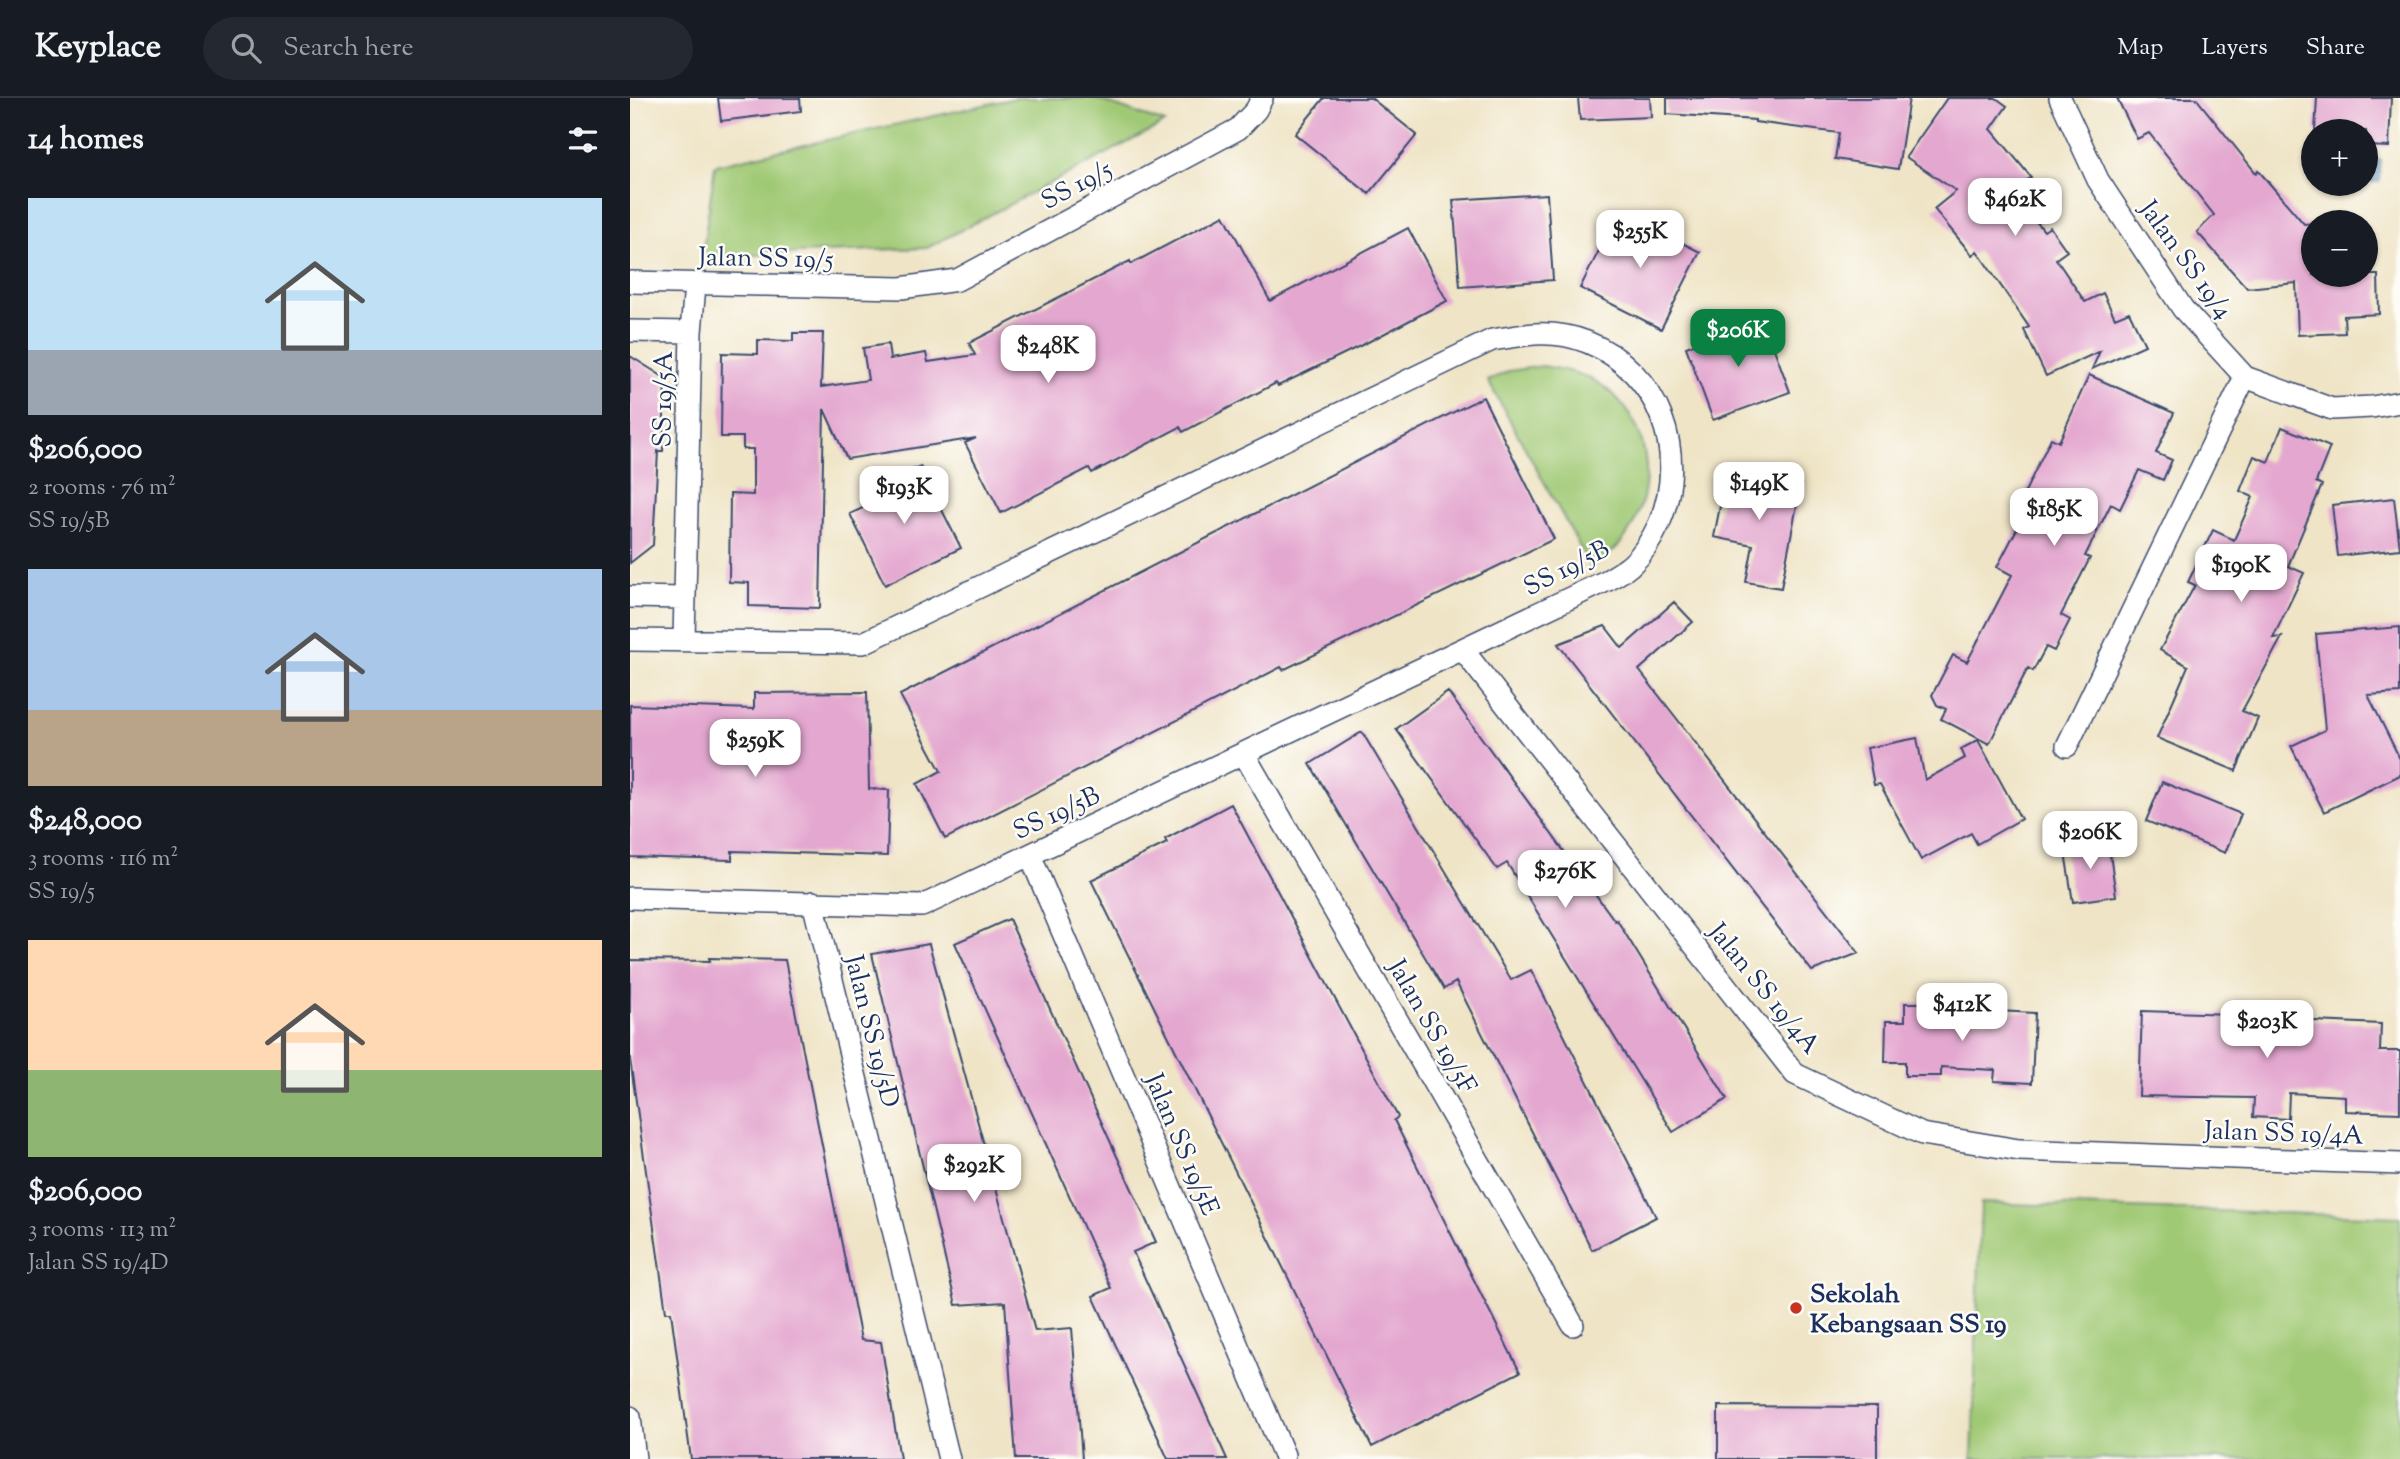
<!DOCTYPE html>
<meta charset="utf-8">
<style>
:root{--surface:#171b24;--page:#242831;--text:#f1f3f6;--muted:#9ea1a6;--line:#363941;--accent:#0b8043}
body{margin:0;font-family:"Sorts Mill Goudy",serif;background:var(--page);color:var(--text);height:100vh;display:flex;flex-direction:column;font-size:26px;white-space:nowrap}
*{box-sizing:border-box;margin:0}
p{font-size:23px;color:var(--muted)}
.icon{flex:none;width:38px;height:38px;fill:none;stroke:currentColor;stroke-width:2;stroke-linecap:round;stroke-linejoin:round}
.map{position:relative;flex:1;overflow:hidden}
.drawer{display:flex;flex-direction:column;background:var(--surface);width:630px}
.drawer>*{flex:none}
.tools{position:absolute;left:1671px;top:21px;display:grid;gap:14px}
.tools a{display:grid;place-items:center;width:77px;height:77px;border-radius:50%;background:var(--surface);box-shadow:0 2px 5px #0004;font-size:35px}
.price{position:absolute;translate:-50% -60px;padding:0 16px;border-radius:14px;background:#fff;color:#222;font-size:23px;line-height:46px;filter:drop-shadow(0 2px 4px #0008)}
.price::after{content:'';position:absolute;left:50%;top:42px;width:21px;height:16px;margin-left:-10px;background:inherit;clip-path:polygon(0 0,100% 0,50% 100%)}
.price.on{background:var(--accent);color:#fff}
ul{padding:0;list-style:none}
li{display:grid;align-content:center;gap:14px;height:371px;padding:0 28px}
li span{display:grid;place-items:center;height:217px;border-radius:0px;color:#555}
li>.icon{margin-inline-start:auto}
span .icon{width:126px;height:126px;fill:#fffc;stroke-width:1}
li b{font-size:30px}
h2{display:flex;justify-content:space-between;align-items:center;height:84px;padding:0 28px;font-size:30px}
header{display:flex;align-items:center;gap:42px;box-sizing:border-box;height:98px;padding:0 35px;background:var(--surface);border-bottom:2px solid var(--line)}
header strong{font-size:33px}
nav{display:flex;gap:38px;margin-inline-start:auto;font-size:24px}
.search{width:490px;height:63px;background:var(--page);display:flex;align-items:center;gap:18px;box-sizing:border-box;padding:0 24px;border-radius:38px;color:var(--muted);font-size:26px}
main{display:flex;flex:1;min-height:0}
.map>svg:first-child{display:block}
</style>
<header>
<strong>Keyplace</strong>
<div class="search"><svg class="icon" aria-label="search" viewBox="0 0 24 24"><circle cx="10" cy="10" r="6"/><path d="M15 15l6 6"/></svg>Search here</div>
<nav><a>Map</a><a>Layers</a><a>Share</a></nav>
</header>
<main>
<section class="drawer">
<h2>14 homes<svg class="icon" aria-label="filters" viewBox="0 0 24 24"><path d="M4 7h16M4 17h16"/><circle cx="9" cy="7" r="2"/><circle cx="15" cy="17" r="2"/></svg></h2>
<ul>
<li><span style="background:linear-gradient(#bfe0f5 70%,#9aa5b1 0)"><svg class="icon" aria-label="home" viewBox="0 0 24 24"><path d="M3 11l9-7 9 7M6 9v11h12V9"/></svg></span><div><b>$206,000</b><p>2 rooms · 76 m²</p><p>SS 19/5B</p></div></li>
<li><span style="background:linear-gradient(#a9c7e8 65%,#b9a48a 0)"><svg class="icon" aria-label="home" viewBox="0 0 24 24"><path d="M3 11l9-7 9 7M6 9v11h12V9"/></svg></span><div><b>$248,000</b><p>3 rooms · 116 m²</p><p>SS 19/5</p></div></li>
<li><span style="background:linear-gradient(#ffd9b3 60%,#8fb573 0)"><svg class="icon" aria-label="home" viewBox="0 0 24 24"><path d="M3 11l9-7 9 7M6 9v11h12V9"/></svg></span><div><b>$206,000</b><p>3 rooms · 113 m²</p><p>Jalan SS 19/4D</p></div></li>
</ul>
</section>
<div class="map">
<svg width="1770" height="1361" viewBox="0 0 1770 1361">
<rect width="100%" height="100%" fill="#fdfcf7"/>
<filter id="ink" filterUnits="userSpaceOnUse"><feTurbulence type="fractalNoise" baseFrequency=".0143" numOctaves="2"/><feDisplacementMap in="SourceGraphic" scale="14" xChannelSelector="R" yChannelSelector="G"/><feConvolveMatrix kernelMatrix="1 2 1 2 8 2 1 2 1" color-interpolation-filters="sRGB"/></filter>
<filter id="wash" filterUnits="userSpaceOnUse"><feTurbulence type="fractalNoise" baseFrequency=".00686" numOctaves="4" result="noise"/><feDisplacementMap in="SourceGraphic" scale="28" xChannelSelector="R" yChannelSelector="G"/><feGaussianBlur stdDeviation="1.57" result="paint"/><feColorMatrix in="noise" values="0 0 0 0 0 0 0 0 0 0 0 0 0 0 0 0 0 1.4 0 .05"/><feComposite in="paint" operator="in"/></filter>
<g filter="url(#wash)">
<rect width="100%" height="100%" fill="#efe4c6"/>
<path fill="#a0c975" stroke="#5e7c6a" stroke-width="2" d="M 385,0 L 463,0 L 535,25 L 297,150 L 72,159 L 85,67 Z
M 913,268 C 936,272 959,276 978,292 C 1025,330 1028,400 990,446 C 983,455 970,462 961,469 L 858,283 L 879,273 Z
M 1351,1105 L 1770,1119 L 1770,1361 L 1342,1361 Z"/>
<path fill="#6aa9dd" stroke="#426c9e" stroke-width="2" d="M 1736,61 L 1750,62 L 1749,84 L 1736,83 Z"/>
<g id="blocks">
<path fill="#e4a8d0" d="M 88,0 L 170,0 L 171,13 L 91,23 Z
M 694,0 L 741,0 L 787,37 L 739,96 L 665,36 Z
M 948,0 L 1020,0 L 1021,19 L 950,22 Z
M 1037,0 L 1279,0 L 1268,71 L 1205,61 L 1209,35 L 1125,24 L 1125,22 L 1037,16 Z
M 1317,0 L 1366,0 L 1377,8 L 1361,31 L 1401,79 L 1382,94 L 1414,133 L 1420,129 L 1437,153 L 1426,161 L 1455,204 L 1473,195 L 1485,220 L 1499,214 L 1515,247 L 1462,271 L 1470,253 L 1416,278 L 1394,232 L 1399,229 L 1347,153 L 1342,157 L 1304,111 L 1326,93 L 1276,59 Z
M 1487,0 L 1566,0 L 1626,75 L 1628,72 L 1674,126 L 1684,125 L 1684,177 L 1748,177 L 1749,216 L 1714,218 L 1715,235 L 1668,237 L 1666,185 L 1617,190 L 1567,134 L 1584,117 L 1519,35 L 1507,41 Z
M 1687,0 L 1761,0 L 1759,49 L 1736,48 L 1736,33 L 1685,33 Z
M 917,96 L 923,182 L 830,189 L 823,102 Z
M 989,113 L 1070,154 L 1031,231 L 950,190 Z
M 594,117 L 640,203 L 778,130 L 817,203 L 738,244 L 648,288 L 646,285 L 553,334 L 550,329 L 462,375 L 459,370 L 371,415 L 335,345 L 346,340 L 217,361 L 194,311 L 190,510 L 119,508 L 119,485 L 99,484 L 100,396 L 123,397 L 123,351 L 113,351 L 113,339 L 91,339 L 92,255 L 128,256 L 128,242 L 163,243 L 163,235 L 193,235 L 191,289 L 238,282 L 233,250 L 258,246 L 260,261 L 296,255 L 298,264 L 345,257 L 339,245 L 500,163 L 501,166 Z
M 1133,221 L 1160,294 L 1083,322 L 1056,249 Z
M 0,258 L 35,280 L 33,353 L 28,353 L 23,447 L 0,465 Z
M 1459,277 L 1544,315 L 1526,355 L 1542,362 L 1533,382 L 1509,372 L 1490,411 L 1481,406 L 1455,458 L 1460,460 L 1431,517 L 1440,522 L 1424,553 L 1416,549 L 1403,573 L 1398,570 L 1359,646 L 1311,621 L 1316,611 L 1307,607 L 1302,597 L 1323,557 L 1337,564 L 1382,477 L 1367,469 L 1400,406 L 1391,402 L 1421,340 L 1429,344 Z
M 853,299 L 924,441 L 653,572 L 651,569 L 315,741 L 287,686 L 311,673 L 270,597 Z
M 1652,329 L 1700,349 L 1686,384 L 1692,387 L 1658,468 L 1674,475 L 1643,540 L 1652,539 L 1612,613 L 1628,620 L 1606,673 L 1527,640 L 1558,568 L 1530,552 L 1565,487 L 1558,484 L 1583,432 L 1604,442 L 1623,399 L 1610,393 L 1624,358 L 1638,364 Z
M 290,368 L 331,450 L 255,487 L 220,416 L 239,407 L 233,396 Z
M 1097,372 L 1171,386 L 1151,490 L 1116,484 L 1123,447 L 1084,439 Z
M 1764,400 L 1770,451 L 1708,458 L 1702,407 Z
M 1044,504 L 1063,524 L 1009,572 L 1229,855 L 1182,873 L 928,546 L 975,528 L 992,550 Z
M 1770,529 L 1770,595 L 1738,597 L 1770,661 L 1770,677 L 1694,714 L 1661,648 L 1695,632 L 1686,536 Z
M 237,594 L 239,691 L 259,692 L 257,758 L 102,753 L 102,762 L 0,759 L 0,607 L 124,611 L 124,595 Z
M 818,594 L 985,823 L 987,822 L 1097,1001 L 1043,1034 L 877,765 L 867,771 L 766,631 Z
M 732,634 L 881,882 L 901,872 L 1026,1119 L 962,1152 L 826,884 L 814,891 L 680,666 Z
M 1287,640 L 1295,682 L 1335,660 L 1331,651 L 1348,642 L 1391,721 L 1347,746 L 1341,735 L 1291,762 L 1250,686 L 1244,687 L 1237,650 Z
M 1532,684 L 1611,716 L 1595,755 L 1516,723 Z
M 601,706 L 768,1019 L 764,1022 L 890,1274 L 742,1349 L 461,782 L 537,745 L 535,741 Z
M 1478,742 L 1486,798 L 1443,804 L 1434,748 Z
M 379,821 L 526,1144 L 503,1154 L 597,1361 L 538,1361 L 463,1198 L 481,1190 L 325,845 Z
M 299,846 L 405,1233 L 442,1230 L 452,1361 L 386,1361 L 375,1204 L 326,1207 L 242,856 Z
M 79,860 L 155,862 L 231,1242 L 251,1244 L 270,1361 L 61,1361 L 41,1214 L 36,1214 L 0,961 L 0,862 L 80,863 Z
M 1275,905 L 1312,905 L 1311,920 L 1367,923 L 1368,913 L 1405,915 L 1402,985 L 1364,983 L 1365,972 L 1311,969 L 1311,978 L 1275,978 L 1275,964 L 1255,964 L 1256,923 L 1275,923 Z
M 1512,913 L 1600,916 L 1600,913 L 1663,916 L 1663,922 L 1751,926 L 1750,953 L 1770,953 L 1770,1015 L 1715,1013 L 1715,998 L 1659,995 L 1658,1021 L 1623,1019 L 1624,1000 L 1509,998 Z
M 1088,1308 L 1247,1309 L 1247,1361 L 1088,1361 Z"/>
</g>
</g>
<g filter="url(#ink)">
<use href="#blocks" fill-opacity="0" stroke="#3b4a6e" stroke-width="2"/>
<g fill="none" stroke-linecap="round" stroke-linejoin="round">
<g stroke="#3b4a6e" stroke-width="24">
<path id="street" d="M 1430,0 L 1468,82 L 1553,211 L 1615,279 L 1702,311 L 1742,309 L 1770,304
M 0,184 L 271,190 L 327,182 L 608,31 L 626,12 L 632,0
M 0,233 L 61,234
M 0,499 L 54,500
M 0,542 L 233,545 L 862,242 C 896,236 923,231 957,244 C 1030,273 1059,356 1029,426 C 1022,441 1014,455 1002,466 C 996,472 987,476 980,481 L 292,808 L 0,800
M 54,542 L 61,234 L 65,187
M 833,552 L 1165,976 L 1292,1036 L 1389,1052 L 1770,1066
M 1437,648 L 1615,279
M 614,656 L 943,1227
M 400,757 L 654,1357
M 183,804 L 319,1361
M 0,1319 L 5,1361"/>
</g>
<use href="#street" stroke="#fff" stroke-width="21"/>
</g>
</g>
<circle fill="#c8321e" stroke="#fdfcf7" stroke-width="2.5" cx="1166" cy="1210" r="7"/>
<g text-anchor="middle" stroke-width="5" stroke-linejoin="round" paint-order="stroke">
<g font-size="26" fill="#1b2f5e" stroke="#fdfcf7">
<text transform="translate(446 86) rotate(-28)" y="9">SS 19/5</text>
<text transform="translate(136 159) rotate(1)" y="9">Jalan SS 19/5</text>
<text transform="translate(1557 161) rotate(54)" y="9">Jalan SS 19/4</text>
<text transform="translate(32 301) rotate(-89)" y="9">SS 19/5A</text>
<text transform="translate(936 469) rotate(-27)" y="9">SS 19/5B</text>
<text transform="translate(426 714) rotate(-25)" y="9">SS 19/5B</text>
<text transform="translate(1135 890) rotate(51)" y="9">Jalan SS 19/4A</text>
<text transform="translate(803 928) rotate(60)" y="9">Jalan SS 19/5F</text>
<text transform="translate(243 933) rotate(76)" y="9">Jalan SS 19/5D</text>
<text transform="translate(1654 1034) rotate(2)" y="9">Jalan SS 19/4A</text>
<text transform="translate(553 1046) rotate(67)" y="9">Jalan SS 19/5E</text>
</g>
<g font-size="26" font-weight="bold" fill="#1b2f5e" stroke="#fdfcf7" text-anchor="start">
<text x="1180" y="1204">Sekolah<tspan x="1180" dy="30">Kebangsaan SS 19</tspan></text>
</g>
</g>
</svg>
<div class="tools">
<a>+</a>
<a>−</a>
</div>
<b class="price" style="left:1385px;top:140px">$462K</b>
<b class="price" style="left:1010px;top:172px">$255K</b>
<b class="price on" style="left:1108px;top:271px">$206K</b>
<b class="price" style="left:418px;top:287px">$248K</b>
<b class="price" style="left:1129px;top:424px">$149K</b>
<b class="price" style="left:274px;top:428px">$193K</b>
<b class="price" style="left:1424px;top:450px">$185K</b>
<b class="price" style="left:1611px;top:506px">$190K</b>
<b class="price" style="left:125px;top:681px">$259K</b>
<b class="price" style="left:1460px;top:773px">$206K</b>
<b class="price" style="left:935px;top:812px">$276K</b>
<b class="price" style="left:1332px;top:945px">$412K</b>
<b class="price" style="left:1637px;top:962px">$203K</b>
<b class="price" style="left:344px;top:1106px">$292K</b>
</div>
</main>
